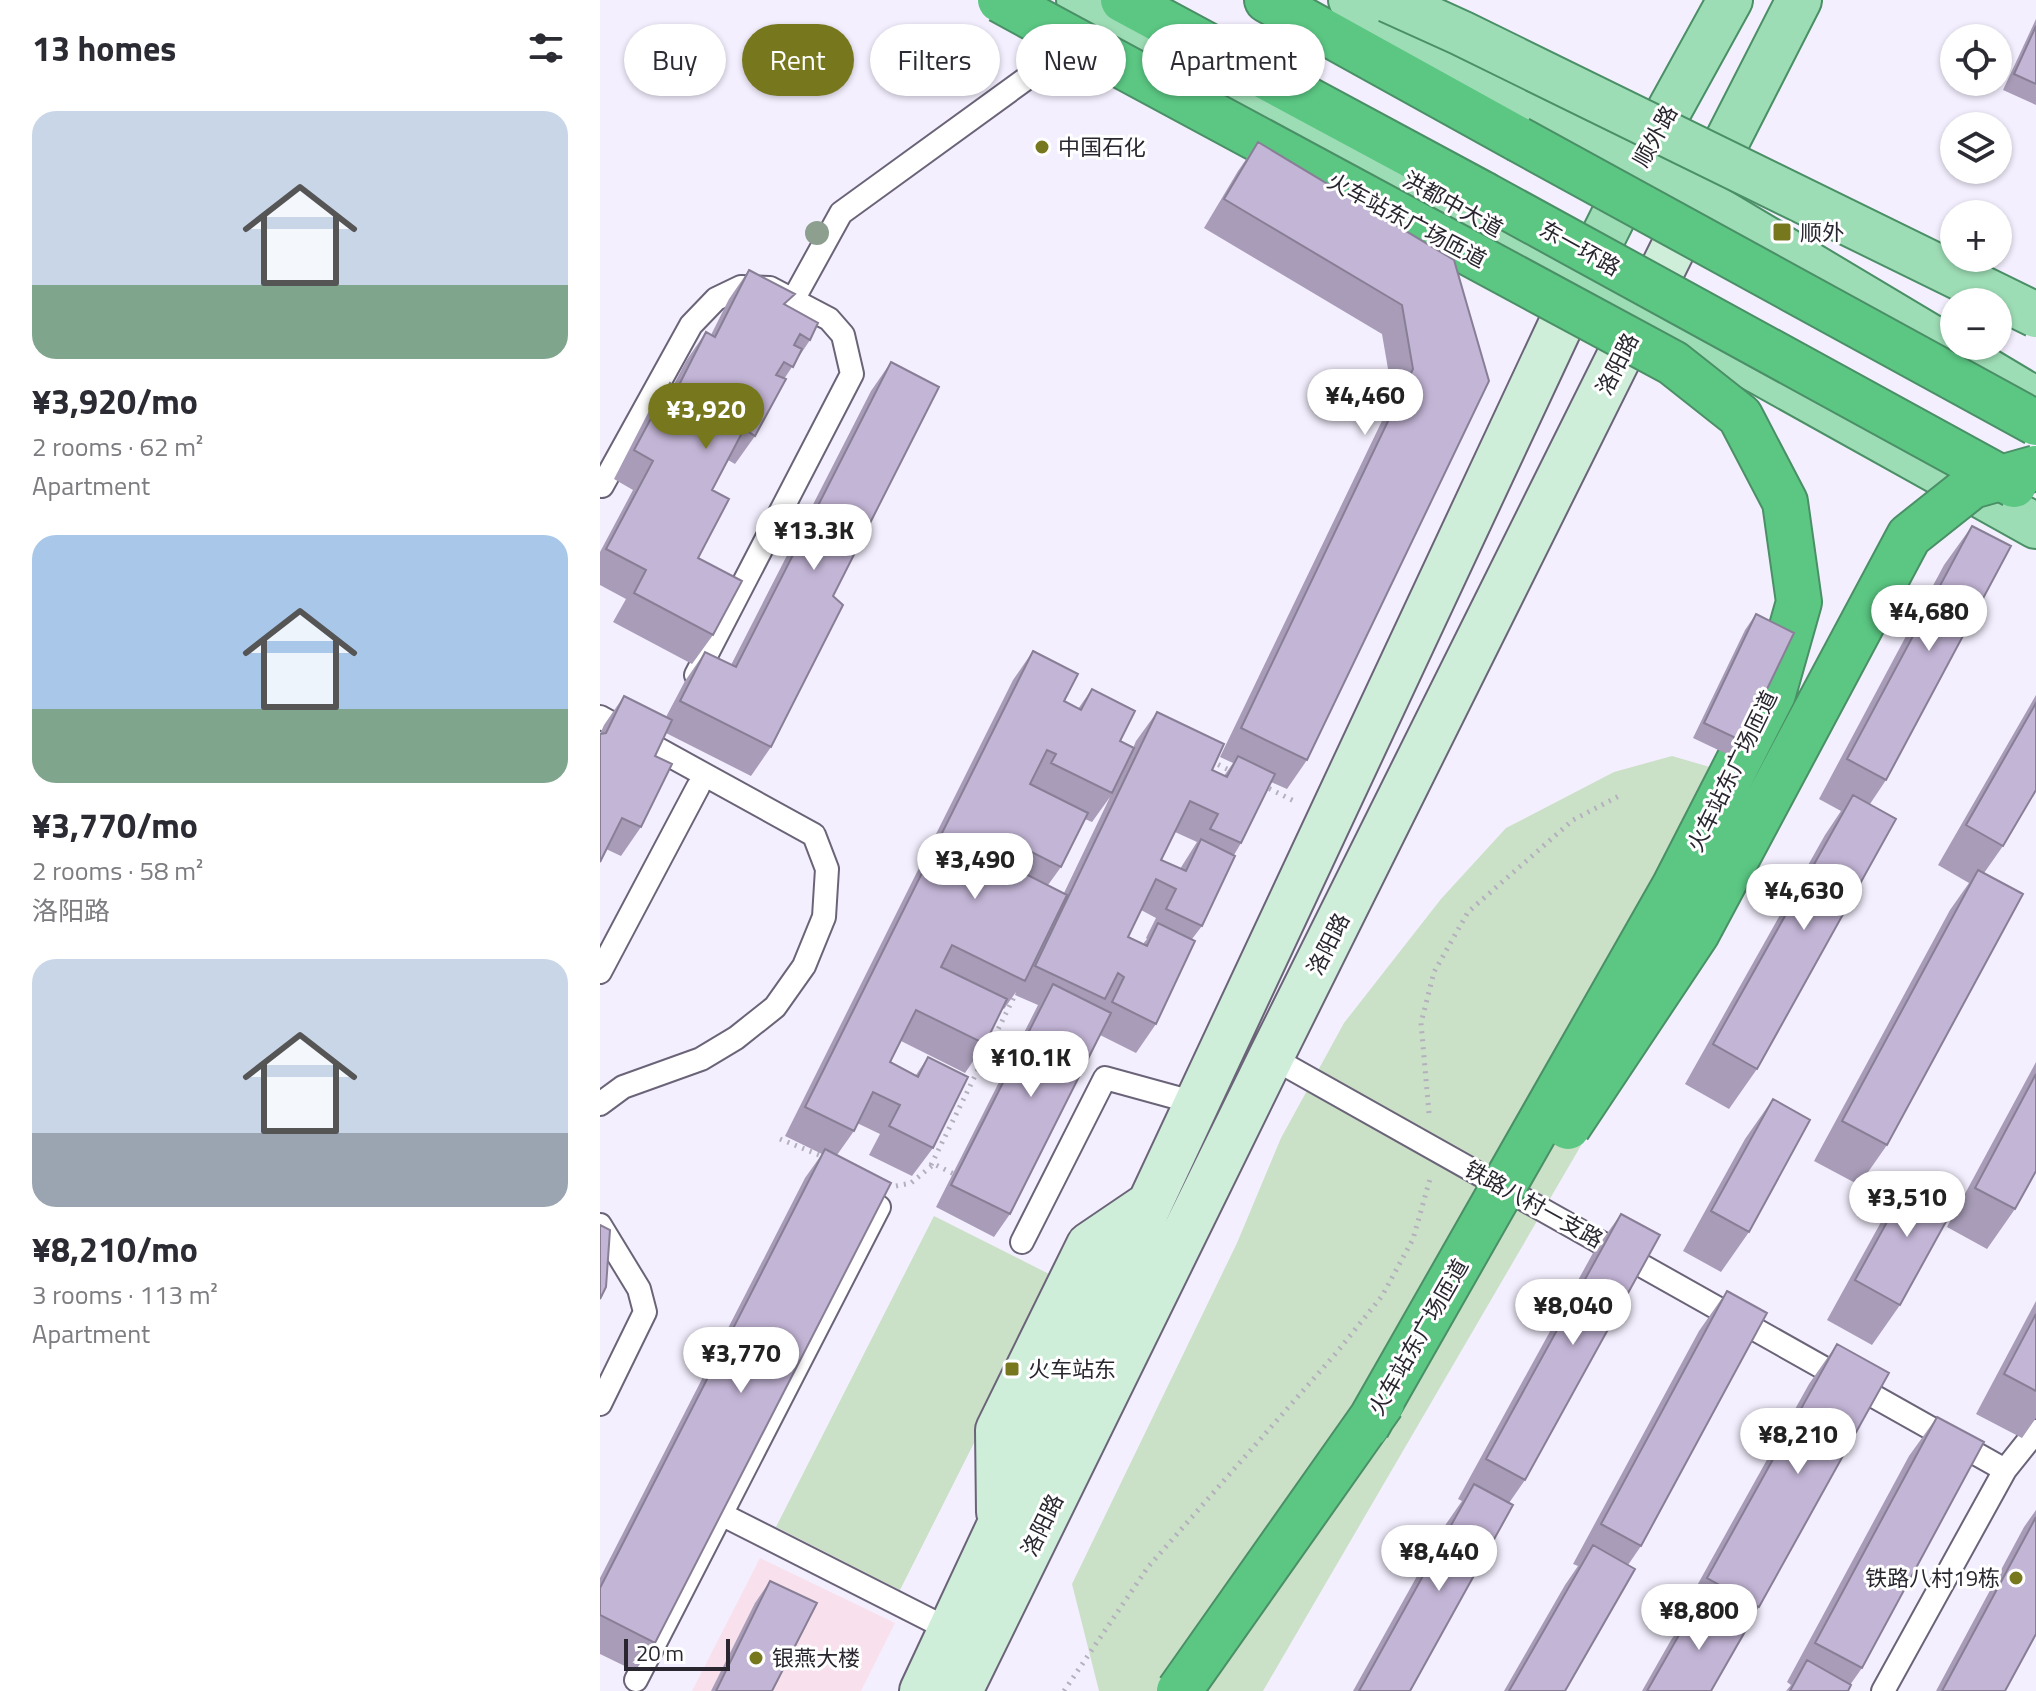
<!DOCTYPE html>
<meta charset="utf-8">
<style>
:root{--surface:#fff;--page:#f7f7f7;--text:#2b2b33;--muted:#7c7c81;--accent:#77781e}
body{margin:0;font-family:"Titillium Web","Noto Sans SC",sans-serif;background:var(--page);color:var(--text);height:100vh;display:flex;flex-direction:column;font-size:30px;white-space:nowrap}
*{box-sizing:border-box;margin:0}
p{font-size:26px;color:var(--muted)}
.icon{flex:none;width:44px;height:44px;fill:none;stroke:currentColor;stroke-width:2;stroke-linecap:round;stroke-linejoin:round}
.map{position:relative;flex:1;overflow:hidden}
.side{display:flex;flex-direction:column;background:var(--surface);width:600px}
.side>*{flex:none}
.hud{position:absolute;left:24px;top:24px;width:760px;height:72px;display:flex;gap:16px}
.fabs{position:absolute;left:1340px;top:24px;display:grid;gap:16px}
.fabs a{display:grid;place-items:center;width:72px;height:72px;border-radius:50%;background:var(--surface);box-shadow:0 2px 6px #0004;font-size:40px}
.scale{position:absolute;left:24px;bottom:20px;width:106px;box-sizing:border-box;padding-left:8px;border:4px solid #29262f;border-top:0;font-size:22px;line-height:28px;white-space:nowrap;color:#29262f;-webkit-text-stroke:6px #fff;paint-order:stroke}
.price{position:absolute;translate:-50% -68px;padding:0 18px;border-radius:28px;background:#fff;color:#222;font-size:26px;line-height:52px;filter:drop-shadow(0 2px 4px #0008)}
.price::after{content:'';position:absolute;left:50%;top:48px;width:24px;height:18px;margin-left:-12px;background:inherit;clip-path:polygon(0 0,100% 0,50% 100%)}
.price.active{background:var(--accent);color:#fff}
ul{padding:0;list-style:none}
li{display:grid;align-content:center;gap:16px;height:424px;padding:0 32px}
li span{display:grid;place-items:center;height:248px;border-radius:24px;color:#555}
li>.icon{margin-inline-start:auto}
span .icon{width:144px;height:144px;fill:#fffc;stroke-width:1}
li b{font-size:34px}
h2{display:flex;justify-content:space-between;align-items:center;height:96px;padding:0 32px;font-size:34px}
.pill{padding:0 28px;border-radius:36px;background:var(--surface);box-shadow:0 2px 6px #0004;font-size:28px;line-height:72px}
.pill.active{background:var(--accent);color:#fff}
main{display:flex;flex:1;min-height:0}
.map>svg:first-child{display:block}
</style>
<main>
<section class="side">
<h2>13 homes<svg class="icon" aria-label="filters" viewBox="0 0 24 24"><path d="M4 7h16M4 17h16"/><circle cx="9" cy="7" r="2"/><circle cx="15" cy="17" r="2"/></svg></h2>
<ul>
<li><span style="background:linear-gradient(#c9d6e8 70%,#7fa58c 0)"><svg class="icon" aria-label="home" viewBox="0 0 24 24"><path d="M3 11l9-7 9 7M6 9v11h12V9"/></svg></span><div><b>¥3,920/mo</b><p>2 rooms · 62 m²</p><p>Apartment</p></div></li>
<li><span style="background:linear-gradient(#a9c7e8 70%,#7fa58c 0)"><svg class="icon" aria-label="home" viewBox="0 0 24 24"><path d="M3 11l9-7 9 7M6 9v11h12V9"/></svg></span><div><b>¥3,770/mo</b><p>2 rooms · 58 m²</p><p>洛阳路</p></div></li>
<li><span style="background:linear-gradient(#c9d6e8 70%,#9aa5b1 0)"><svg class="icon" aria-label="home" viewBox="0 0 24 24"><path d="M3 11l9-7 9 7M6 9v11h12V9"/></svg></span><div><b>¥8,210/mo</b><p>3 rooms · 113 m²</p><p>Apartment</p></div></li>
</ul>
</section>
<div class="map">
<svg width="1436" height="1691" viewBox="0 0 1436 1691">
<rect width="100%" height="100%" fill="#f4effe"/>
<path fill="#f8e1ed" d="M 160,1558 L 295,1623 L 261,1691 L 92,1691 Z"/>
<path fill="#cae0c7" d="M 1072,756 L 1158,781 L 1186,794 L 663,1691 L 499,1691 L 472,1584 L 637,1243 L 681,1138 L 744,1023 L 841,899 L 906,828 L 1014,772 Z
M 334,1216 L 457,1278 L 300,1590 L 176,1527 Z"/>
<g fill="none" stroke-linecap="round" stroke-linejoin="round">
<g stroke="#6b6479" stroke-width="26">
<path id="lane" d="M 193,300 L 241,213 L 456,57 L 485,49
M 2,486 L 91,325 L 116,299 L 141,287 L 170,288 L 229,319 L 243,335 L 252,374 L 96,675
M 0,717 L 214,835 L 227,869 L 224,917 L 204,966 L 175,1007 L 136,1038 L 101,1059 L 23,1087 L 0,1104
M 0,972 L 98,787
M 671,1057 L 1405,1470
M 0,1225 L 39,1289 L 45,1312 L 0,1404
M 422,1242 L 505,1078 L 596,1103
M 121,1514 L 350,1630
M 36,1680 L 279,1207
M 1283,1691 L 1405,1470 L 1436,1431"/>
</g>
<g stroke="#6b6479" stroke-width="48">
<path id="secondary" d="M 399,1512 L 398,1430 L 489,1245 L 548,1205
M 322,1691 L 984,275
M 360,1691 L 671,1057 L 1098,198"/>
</g>
<g stroke="#4a8f66" stroke-width="48">
<path id="primary" d="M 479,0 L 561,45
M 751,0 L 1098,198 L 1436,400
M 646,91 L 1045,308 L 1436,526
M 1101,192 L 1199,0
M 984,275 L 1039,165 L 1130,0"/>
</g>
<g stroke="#4a8f66" stroke-width="48">
<path id="highway" d="M 523,0 L 883,194
M 667,0 L 918,139"/>
</g>
<path stroke="#b4b0bd" stroke-width="5" stroke-dasharray="2 6" stroke-linecap="butt" d="M 611,761 L 635,773
M 662,785 L 696,802
M 829,1113 L 821,1023 L 834,972 L 868,912 L 973,820 L 1019,796
M 180,1139 L 224,1157
M 331,1165 L 415,995
M 296,1186 L 311,1183 L 334,1164 L 356,1175
M 464,1691 L 548,1567 L 737,1352 L 782,1296 L 813,1239 L 830,1179"/>
<use href="#lane" stroke="#fff" stroke-width="22"/>
<use href="#secondary" stroke="#ceeeda" stroke-width="44"/>
<use href="#primary" stroke="#9dddb5" stroke-width="44"/>
<use href="#highway" stroke="#5bc783" stroke-width="44"/>
<g stroke="#4a8f66" stroke-width="48" stroke-linecap="butt">
<path id="primary-bridge" d="M 788,0 L 861,33 L 1436,315"/>
</g>
<g stroke="#4a8f66" stroke-width="48" stroke-linecap="butt">
<path id="highway-bridge" d="M 400,0 L 1073,363 L 1140,416 L 1185,502 L 1199,602 L 1173,694 L 1074,887 L 767,1426
M 918,139 L 1436,423
M 883,194 L 1414,485
M 968,1127 L 1097,933 L 1309,536 L 1372,486 L 1436,468
M 579,1691 L 782,1403"/>
</g>
<use href="#primary-bridge" stroke="#9dddb5" stroke-width="44"/>
<use href="#highway-bridge" stroke="#5bc783" stroke-width="44"/>
</g>
<circle fill="#8d9f8f" cx="217" cy="233" r="12"/>
<path fill="#a89cb8" fill-rule="evenodd" d="M 1436,19 L 1436,105 L 1403,90 Z
M 658,142 L 854,260 L 707,760 L 687,789 L 671,782 L 641,843 L 634,855 L 602,926 L 592,939 L 556,1024 L 536,1053 L 500,1035 L 410,1214 L 394,1237 L 336,1207 L 438,1005 L 415,995 L 416,992 L 404,1009 L 402,1008 L 385,1044 L 365,1073 L 301,1041 L 290,1062 L 316,1075 L 328,1057 L 333,1148 L 312,1176 L 269,1155 L 280,1134 L 257,1123 L 254,1131 L 237,1155 L 55,1643 L 35,1671 L 0,1654 L 0,1578 L 205,1178 L 222,1154 L 185,1136 L 413,680 L 433,651 L 464,701 L 478,709 L 492,689 L 520,741 L 533,748 L 536,741 L 557,712 L 612,770 L 624,776 L 633,763 L 620,757 L 793,398 L 782,334 L 604,228 L 638,171 ZM 510,797 L 464,893 L 448,885 L 461,867 L 485,819 L 492,822 ZM 575,832 L 597,842 L 580,869 L 561,860 ZM 541,910 L 556,918 L 546,938 L 547,939 L 543,944 L 528,937 Z
M 149,270 L 186,306 L 210,340 L 184,379 L 155,436 L 135,464 L 128,460 L 112,490 L 98,558 L 113,635 L 92,664 L 13,622 L 26,599 L 0,585 L 0,552 L 33,490 L 14,479 L 49,411 L 70,383 L 73,386 L 86,361 L 106,332 L 111,335 L 129,299 Z
M 291,362 L 233,596 L 171,747 L 151,776 L 66,733 L 55,756 L 41,827 L 21,856 L 6,849 L 0,862 L 0,734 L 4,725 L 24,696 L 66,717 L 85,681 L 105,652 L 131,665 L 271,391 Z
M 1372,526 L 1286,780 L 1270,804 L 1157,1069 L 1129,1109 L 1085,1084 L 1225,835 L 1241,811 L 1219,799 L 1344,565 Z
M 1156,614 L 1142,741 L 1131,756 L 1093,738 L 1145,630 Z
M 1436,695 L 1436,790 L 1403,846 L 1384,873 L 1287,1145 L 1259,1185 L 1214,1161 L 1350,910 L 1369,883 L 1338,865 Z
M 1436,1062 L 1436,1171 L 1415,1209 L 1387,1249 L 1347,1227 Z
M 1173,1099 L 1149,1232 L 1121,1272 L 1083,1251 L 1145,1139 Z
M 1314,1173 L 1300,1305 L 1272,1345 L 1227,1320 L 1286,1213 Z
M 1021,1214 L 925,1480 L 909,1503 L 810,1691 L 753,1691 L 846,1524 L 862,1501 L 858,1499 L 993,1253 Z
M 1127,1291 L 1041,1546 L 1028,1565 L 965,1691 L 904,1691 L 965,1585 L 978,1566 L 973,1564 L 1099,1331 Z
M 1436,1301 L 1436,1418 L 1422,1438 L 1376,1414 Z
M 1237,1344 L 1159,1607 L 1146,1627 L 1111,1691 L 1042,1691 L 1071,1640 L 1084,1621 L 1079,1618 L 1209,1384 Z
M 1337,1417 L 1262,1668 L 1250,1685 L 1186,1691 L 1191,1685 L 1187,1682 L 1309,1456 Z
M 1436,1510 L 1436,1634 L 1405,1691 L 1336,1691 L 1424,1527 Z
M 170,1581 L 172,1691 L 111,1691 L 155,1603 Z"/>
<path fill="#c3b5d6" stroke="#887f96" stroke-width="2" d="M 1436,26 L 1436,84 L 1414,74 Z
M 658,142 L 854,260 L 889,381 L 707,760 L 641,728 L 813,369 L 802,305 L 624,199 Z
M 149,270 L 195,294 L 184,304 L 218,323 L 210,340 L 200,334 L 194,345 L 202,349 L 193,367 L 184,362 L 176,375 L 186,379 L 155,436 L 144,429 L 112,490 L 129,499 L 98,558 L 142,581 L 113,635 L 34,593 L 46,570 L 6,549 L 53,461 L 34,450 L 70,383 L 77,389 L 106,332 L 115,337 Z
M 291,362 L 339,387 L 233,596 L 243,605 L 171,747 L 80,701 L 105,652 L 136,667 Z
M 1372,526 L 1411,546 L 1286,780 L 1247,759 Z
M 1156,614 L 1194,633 L 1142,741 L 1104,723 Z
M 433,651 L 478,674 L 464,701 L 481,710 L 492,689 L 535,711 L 520,741 L 534,748 L 512,793 L 451,763 L 456,754 L 447,750 L 430,784 L 488,813 L 461,867 L 406,839 L 396,859 L 467,895 L 425,981 L 352,945 L 341,967 L 407,999 L 385,1044 L 316,1010 L 290,1062 L 318,1077 L 328,1057 L 368,1077 L 333,1148 L 289,1126 L 300,1105 L 273,1092 L 254,1131 L 205,1107 Z
M 24,696 L 72,720 L 55,756 L 72,764 L 41,827 L 22,818 L 0,862 L 0,734 L 6,733 Z
M 1436,703 L 1436,790 L 1403,846 L 1366,825 Z
M 557,712 L 624,744 L 612,770 L 627,777 L 638,756 L 675,774 L 641,843 L 610,829 L 618,814 L 590,801 L 561,860 L 586,871 L 601,839 L 635,856 L 602,926 L 566,909 L 576,889 L 556,879 L 528,937 L 547,946 L 558,923 L 595,941 L 556,1024 L 512,1002 L 524,977 L 518,973 L 505,999 L 435,966 Z
M 1253,795 L 1296,819 L 1157,1069 L 1113,1044 Z
M 1378,870 L 1423,894 L 1287,1145 L 1242,1121 Z
M 453,984 L 511,1013 L 410,1214 L 351,1185 Z
M 1436,1074 L 1436,1171 L 1415,1209 L 1375,1188 Z
M 1173,1099 L 1210,1120 L 1149,1232 L 1111,1211 Z
M 225,1149 L 291,1183 L 55,1643 L 0,1615 L 0,1588 Z
M 1314,1173 L 1359,1198 L 1300,1305 L 1255,1280 Z
M 1021,1214 L 1060,1235 L 925,1480 L 886,1459 Z
M 0,1225 L 10,1230 L 6,1287 L 0,1299 Z
M 1127,1291 L 1167,1313 L 1041,1546 L 1001,1524 Z
M 1436,1314 L 1436,1391 L 1404,1374 Z
M 1237,1344 L 1289,1373 L 1159,1607 L 1107,1578 Z
M 1337,1417 L 1384,1442 L 1262,1668 L 1215,1643 Z
M 874,1484 L 913,1505 L 810,1691 L 759,1691 Z
M 1436,1517 L 1436,1634 L 1405,1691 L 1342,1691 Z
M 993,1545 L 1035,1569 L 965,1691 L 909,1691 Z
M 170,1581 L 217,1603 L 172,1691 L 116,1691 Z
M 1099,1600 L 1147,1628 L 1111,1691 L 1047,1691 Z
M 1207,1660 L 1251,1685 L 1248,1691 L 1190,1691 Z"/>
<g fill="#77781e" stroke="#fff" stroke-width="3">
<circle cx="442" cy="147" r="8"/>
<rect x="1172" y="222" width="20" height="20" rx="4"/>
<rect x="404" y="1361" width="16" height="16" rx="4"/>
<circle cx="1416" cy="1578" r="8"/>
<circle cx="156" cy="1658" r="8"/>
</g>
<g text-anchor="middle" stroke-width="6" stroke-linejoin="round" paint-order="stroke">
<g font-size="22" fill="#29262f" stroke="#fff">
<text transform="translate(1055 136) rotate(-61)" y="8">顺外路</text>
<text transform="translate(853 204) rotate(29)" y="8">洪都中大道</text>
<text transform="translate(807 220) rotate(28)" y="8">火车站东广场匝道</text>
<text transform="translate(980 248) rotate(29)" y="8">东一环路</text>
<text transform="translate(1017 364) rotate(-63)" y="8">洛阳路</text>
<text transform="translate(1132 771) rotate(-64)" y="8">火车站东广场匝道</text>
<text transform="translate(728 944) rotate(-63)" y="8">洛阳路</text>
<text transform="translate(934 1204) rotate(29)" y="8">铁路八村一支路</text>
<text transform="translate(818 1337) rotate(-60)" y="8">火车站东广场匝道</text>
<text transform="translate(442 1525) rotate(-64)" y="8">洛阳路</text>
</g>
<g font-size="22" fill="#29262f" stroke="#fff" text-anchor="start">
<text x="458" y="155">中国石化</text>
<text x="1200" y="240">顺外</text>
<text x="428" y="1377">火车站东</text>
<text x="1400" y="1586" text-anchor="end">铁路八村19栋</text>
<text x="172" y="1666">银燕大楼</text>
</g>
</g>
</svg>
<div class="fabs">
<a><svg class="icon" aria-label="locate" viewBox="0 0 24 24"><circle cx="12" cy="12" r="6"/><path d="M12 2v4M12 18v4M2 12h4M18 12h4"/></svg></a>
<a><svg class="icon" aria-label="layers" viewBox="0 0 24 24"><path d="M12 4l9 5-9 5-9-5zM3 14l9 5 9-5"/></svg></a>
<a>+</a>
<a>−</a>
</div>
<div class="scale">20 m</div>
<b class="price" style="left:765px;top:437px">¥4,460</b>
<b class="price active" style="left:106px;top:451px">¥3,920</b>
<b class="price" style="left:214px;top:572px">¥13.3K</b>
<b class="price" style="left:1329px;top:653px">¥4,680</b>
<b class="price" style="left:375px;top:901px">¥3,490</b>
<b class="price" style="left:1204px;top:932px">¥4,630</b>
<b class="price" style="left:431px;top:1099px">¥10.1K</b>
<b class="price" style="left:1307px;top:1239px">¥3,510</b>
<b class="price" style="left:973px;top:1347px">¥8,040</b>
<b class="price" style="left:141px;top:1395px">¥3,770</b>
<b class="price" style="left:1198px;top:1476px">¥8,210</b>
<b class="price" style="left:839px;top:1593px">¥8,440</b>
<b class="price" style="left:1099px;top:1652px">¥8,800</b>
<div class="hud">
<a class="pill">Buy</a>
<a class="pill active">Rent</a>
<a class="pill">Filters</a>
<a class="pill">New</a>
<a class="pill">Apartment</a>
</div>
</div>
</main>
